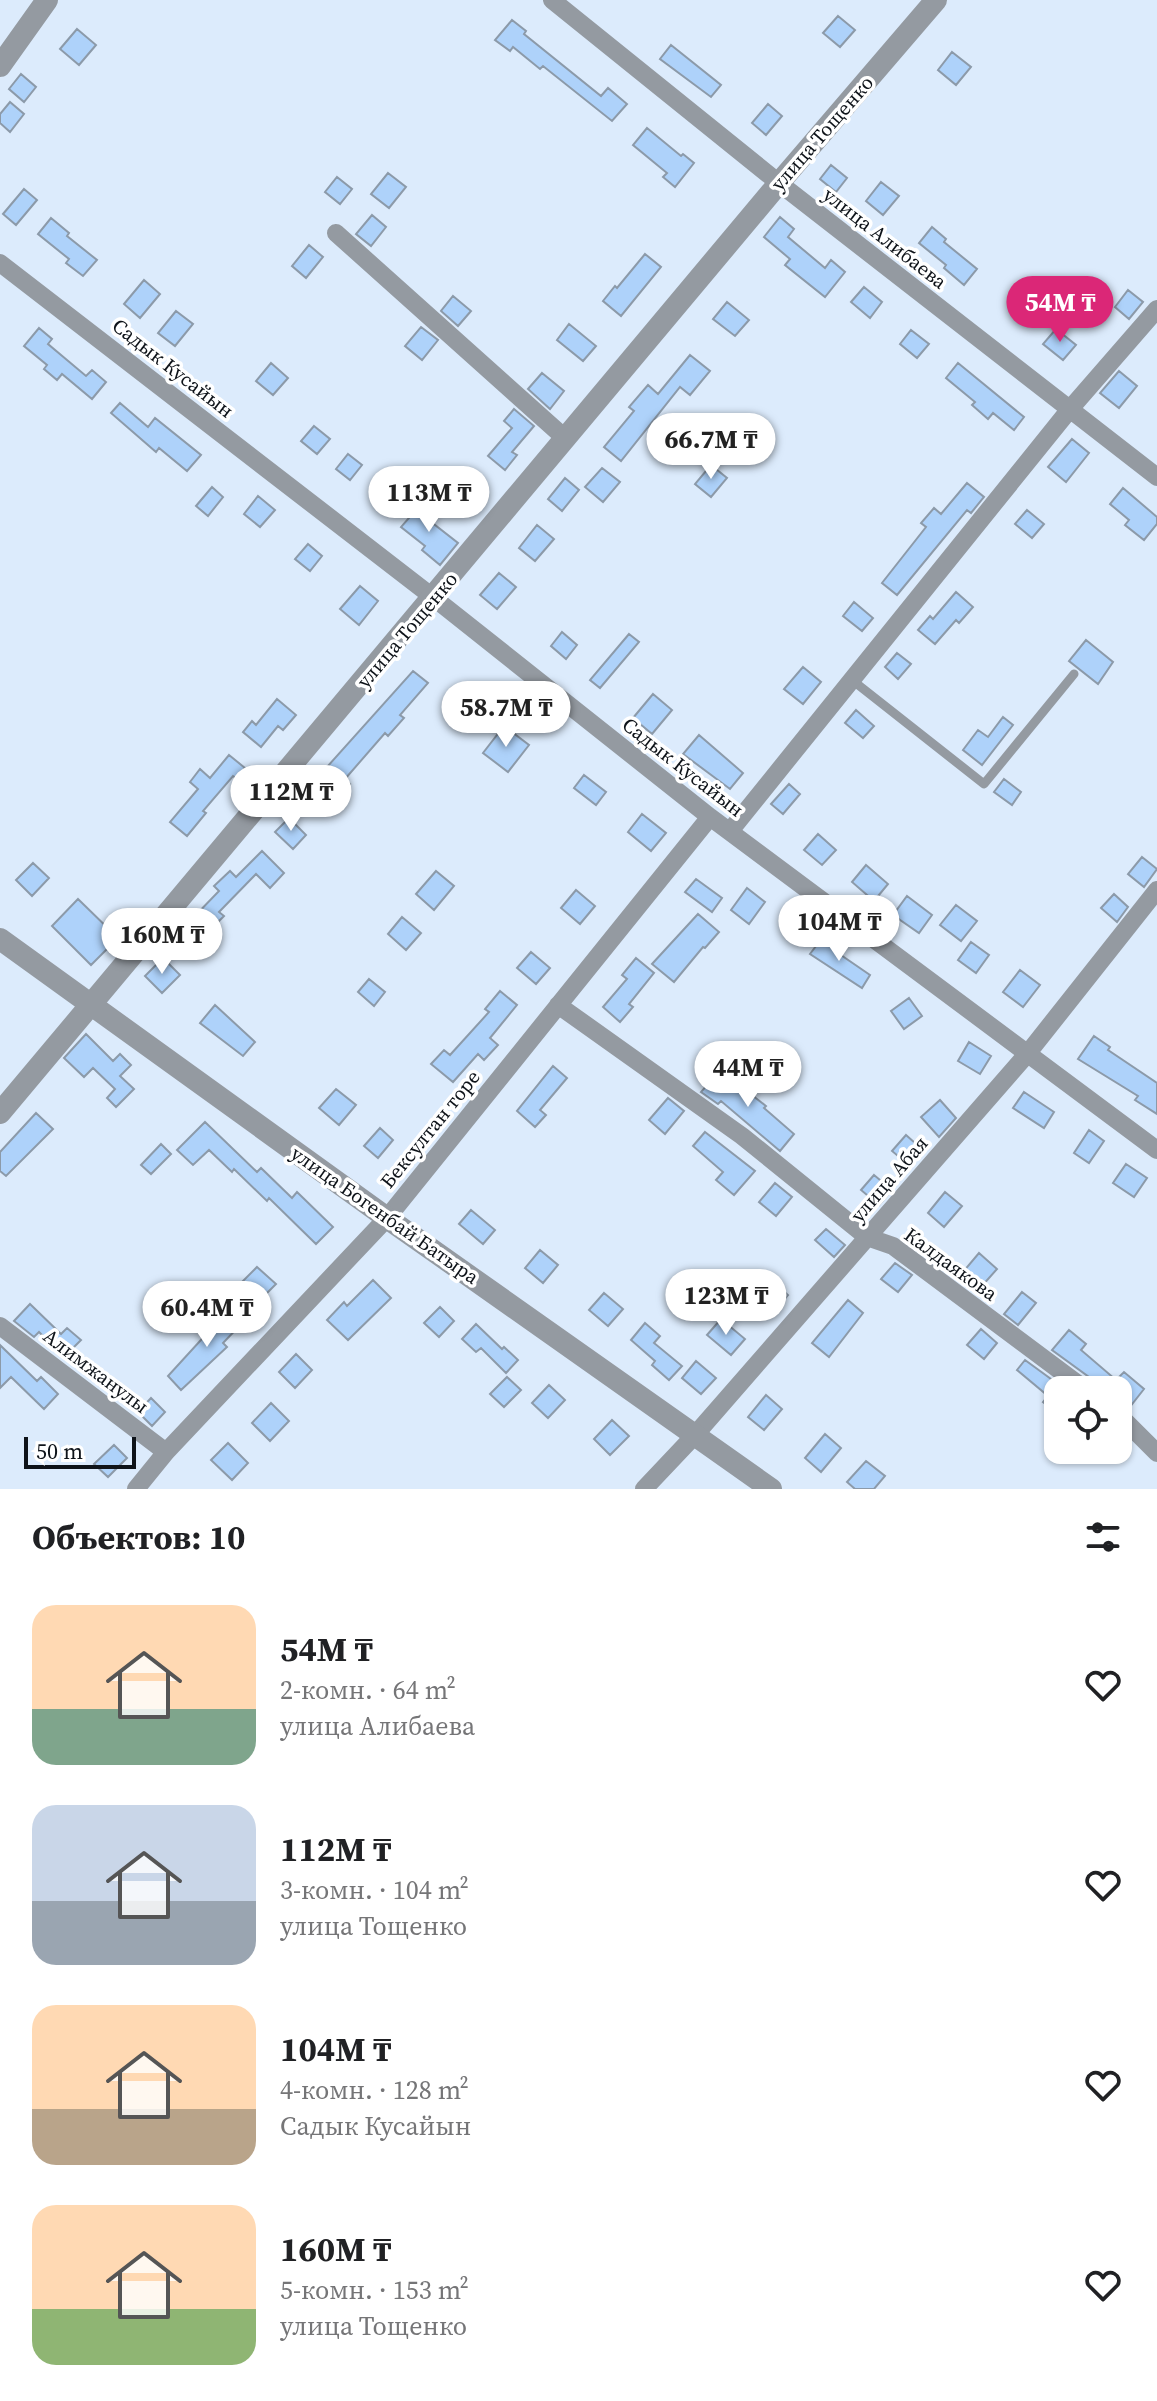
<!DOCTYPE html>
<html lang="ru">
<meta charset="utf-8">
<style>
:root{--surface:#fff;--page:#f2f2f2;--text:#202124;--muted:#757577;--accent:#db2777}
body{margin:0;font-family:"Source Serif 4",serif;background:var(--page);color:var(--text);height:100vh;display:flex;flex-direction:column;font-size:30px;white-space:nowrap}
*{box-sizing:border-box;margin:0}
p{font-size:26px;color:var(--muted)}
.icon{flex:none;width:44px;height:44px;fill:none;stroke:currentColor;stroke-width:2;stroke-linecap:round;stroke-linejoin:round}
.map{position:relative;height:1489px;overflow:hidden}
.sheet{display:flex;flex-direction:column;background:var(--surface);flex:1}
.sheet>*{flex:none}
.controls{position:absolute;left:1044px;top:1376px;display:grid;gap:16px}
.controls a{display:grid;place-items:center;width:88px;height:88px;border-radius:16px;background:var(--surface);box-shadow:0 2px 6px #0004;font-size:40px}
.scale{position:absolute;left:24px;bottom:20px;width:112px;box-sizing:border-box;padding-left:8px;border:4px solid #0e1319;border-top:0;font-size:22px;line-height:28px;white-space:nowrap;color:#0e1319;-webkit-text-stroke:6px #fff;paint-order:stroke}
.price{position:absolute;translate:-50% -68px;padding:0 18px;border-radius:28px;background:#fff;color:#222;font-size:26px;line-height:52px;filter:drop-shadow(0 2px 4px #0008)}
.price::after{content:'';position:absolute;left:50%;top:48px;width:24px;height:18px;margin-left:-12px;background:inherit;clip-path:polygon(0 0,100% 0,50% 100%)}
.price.current{background:var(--accent);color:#fff}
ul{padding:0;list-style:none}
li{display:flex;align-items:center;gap:24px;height:200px;padding:0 32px}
li span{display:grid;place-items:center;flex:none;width:224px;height:160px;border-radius:24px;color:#555}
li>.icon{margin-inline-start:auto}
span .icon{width:96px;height:96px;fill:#fffc;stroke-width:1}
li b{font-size:34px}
h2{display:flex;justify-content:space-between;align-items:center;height:96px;padding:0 32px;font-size:34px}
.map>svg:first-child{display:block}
</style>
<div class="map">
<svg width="1157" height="1489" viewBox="0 0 1157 1489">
<rect width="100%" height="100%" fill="#dcebfc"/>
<path fill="#aed2fa" stroke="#8c9aa9" stroke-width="2" d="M 838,16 L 855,30 L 840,47 L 823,33 Z
M 512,20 L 526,31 L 524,34 L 601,96 L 608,88 L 627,104 L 612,121 L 543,66 L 540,69 L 513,47 L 510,51 L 495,40 Z
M 77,29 L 96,45 L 79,65 L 60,49 Z
M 671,45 L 721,85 L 711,97 L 660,59 Z
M 952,52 L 971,67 L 956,85 L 938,70 Z
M 21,74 L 36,87 L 24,102 L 9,89 Z
M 10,102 L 24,114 L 10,132 L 0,123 L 0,114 Z
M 768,104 L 782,116 L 766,135 L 752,123 Z
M 647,128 L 681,156 L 683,154 L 694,163 L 675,187 L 663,177 L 667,173 L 633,145 Z
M 831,165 L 847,178 L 836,192 L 820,179 Z
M 388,173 L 406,187 L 389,208 L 371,194 Z
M 337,177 L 352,189 L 340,204 L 325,192 Z
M 881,182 L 899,196 L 883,215 L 866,201 Z
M 24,189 L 37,200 L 16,225 L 3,214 Z
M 372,215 L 386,227 L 371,246 L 356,234 Z
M 780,217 L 794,229 L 788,237 L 825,268 L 831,260 L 845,272 L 825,297 L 785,265 L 790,259 L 764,237 Z
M 51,218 L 69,233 L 67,236 L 97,260 L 83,276 L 66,263 L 69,259 L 38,234 Z
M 932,227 L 946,239 L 944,242 L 977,269 L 964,285 L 944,268 L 946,265 L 919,243 Z
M 309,245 L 323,257 L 306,278 L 292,266 Z
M 645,254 L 661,267 L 621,316 L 603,301 L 615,286 L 617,288 Z
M 144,280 L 160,294 L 140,318 L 124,304 Z
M 864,287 L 882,302 L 870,318 L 851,302 Z
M 1128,290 L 1143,302 L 1129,319 L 1115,307 Z
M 453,296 L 471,311 L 458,326 L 441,311 Z
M 727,302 L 749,320 L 735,336 L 713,319 Z
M 176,311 L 193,324 L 175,346 L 158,333 Z
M 569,324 L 596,346 L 583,361 L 557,340 Z
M 421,327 L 438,340 L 422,360 L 405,346 Z
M 39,328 L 52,339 L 48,344 L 86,376 L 92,370 L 106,382 L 92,399 L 62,374 L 57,380 L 44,369 L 47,365 L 24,346 Z
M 1056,329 L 1076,345 L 1063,360 L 1043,344 Z
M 911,330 L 929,344 L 917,358 L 900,344 Z
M 690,355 L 710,371 L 690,395 L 680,387 L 621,461 L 604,447 L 634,411 L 629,407 L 648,385 L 658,394 Z
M 271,363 L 288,378 L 273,395 L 256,381 Z
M 958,363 L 1024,417 L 1014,430 L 993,413 L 988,419 L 972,405 L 975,402 L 946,378 Z
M 1119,371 L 1137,386 L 1119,408 L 1100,393 Z
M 542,373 L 564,391 L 550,409 L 528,389 Z
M 120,403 L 148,427 L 155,418 L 201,455 L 187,471 L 159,448 L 156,452 L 111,413 Z
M 514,409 L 534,426 L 512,452 L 517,455 L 505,470 L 488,456 L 512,428 L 504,421 Z
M 314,426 L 330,439 L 317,454 L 301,441 Z
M 1072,439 L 1089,453 L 1066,482 L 1048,467 Z
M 348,454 L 362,465 L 350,480 L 336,469 Z
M 711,465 L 727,478 L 711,497 L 695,484 Z
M 602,468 L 620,482 L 603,502 L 585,487 Z
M 565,478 L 579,490 L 562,511 L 548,499 Z
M 967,483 L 984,497 L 971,513 L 967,510 L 897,595 L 882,583 L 926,527 L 921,523 L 934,508 L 941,514 Z
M 212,487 L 223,497 L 208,516 L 196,506 Z
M 1123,488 L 1157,517 L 1157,524 L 1144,540 L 1125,525 L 1129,520 L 1110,504 Z
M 258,496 L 275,510 L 260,527 L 244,514 Z
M 422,503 L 436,514 L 430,521 L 458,543 L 440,565 L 422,550 L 425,546 L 401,527 Z
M 1027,510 L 1044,524 L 1032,538 L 1015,524 Z
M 537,525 L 554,539 L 535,561 L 519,548 Z
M 308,544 L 322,556 L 310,571 L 295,559 Z
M 499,573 L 516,587 L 497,609 L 480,595 Z
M 360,586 L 378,601 L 359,625 L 340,609 Z
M 956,592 L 973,607 L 959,623 L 956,620 L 935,644 L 918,630 L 930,616 L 933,619 Z
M 854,602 L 873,618 L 862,631 L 843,616 Z
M 562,632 L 577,645 L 566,659 L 551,646 Z
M 629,634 L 639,642 L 600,688 L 590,680 Z
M 1086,640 L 1113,662 L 1098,684 L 1069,661 Z
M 897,653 L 911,664 L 898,679 L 885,667 Z
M 803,667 L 821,682 L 803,704 L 784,689 Z
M 413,671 L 428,683 L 400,715 L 404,718 L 388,736 L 385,733 L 345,779 L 350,784 L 330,805 L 310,786 Z
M 653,694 L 672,710 L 652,734 L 633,718 Z
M 277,699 L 296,715 L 283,730 L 278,726 L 261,747 L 243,732 L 252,721 L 256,725 Z
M 856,710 L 874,726 L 863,738 L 845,723 Z
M 1003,717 L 1013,725 L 982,765 L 963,750 L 978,730 L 988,737 Z
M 504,726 L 529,745 L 508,772 L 483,753 Z
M 699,735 L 743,773 L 730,789 L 683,754 Z
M 229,755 L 245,768 L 236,778 L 233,776 L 203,811 L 206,813 L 187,836 L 170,822 L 198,789 L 190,782 L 200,769 L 210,778 Z
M 584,775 L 606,792 L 596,805 L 574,788 Z
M 1004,779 L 1021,792 L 1012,805 L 994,792 Z
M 789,784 L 800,794 L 783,814 L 771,804 Z
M 642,814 L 666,833 L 651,851 L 628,832 Z
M 289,818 L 306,835 L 293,849 L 275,832 Z
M 818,834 L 836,850 L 822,865 L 804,850 Z
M 262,851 L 284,873 L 270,888 L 256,874 L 219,912 L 224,916 L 206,934 L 191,920 L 219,891 L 214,886 L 230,871 L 236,877 Z
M 1142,857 L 1157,869 L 1144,887 L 1128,874 Z
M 33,863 L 49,878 L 32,896 L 16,880 Z
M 866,865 L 888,884 L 874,901 L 852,882 Z
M 436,871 L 454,886 L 434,910 L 416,894 Z
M 696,879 L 722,898 L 712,912 L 685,892 Z
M 747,888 L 765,902 L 749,924 L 731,910 Z
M 576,890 L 595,906 L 580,924 L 561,908 Z
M 1114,894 L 1128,907 L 1117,922 L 1101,908 Z
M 907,896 L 932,915 L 919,933 L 893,915 Z
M 78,899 L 118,938 L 91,965 L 52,926 Z
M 956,905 L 977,921 L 961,941 L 940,925 Z
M 698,914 L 719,932 L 705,948 L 703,947 L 674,982 L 652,964 Z
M 402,917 L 421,933 L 406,950 L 388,934 Z
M 823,937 L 840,950 L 838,953 L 870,975 L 862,988 L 810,954 Z
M 971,942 L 989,955 L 976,973 L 958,960 Z
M 531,952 L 550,968 L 536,984 L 517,968 Z
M 163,958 L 180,975 L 162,993 L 145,976 Z
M 636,958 L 654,973 L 629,1004 L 633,1007 L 620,1022 L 603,1007 L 627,979 L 622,975 Z
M 1020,970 L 1040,985 L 1023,1007 L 1003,992 Z
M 369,979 L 385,992 L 374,1006 L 358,992 Z
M 500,991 L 517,1005 L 490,1038 L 498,1045 L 484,1060 L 478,1054 L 453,1082 L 431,1064 L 444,1050 L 450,1055 L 489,1012 L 485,1009 Z
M 909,998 L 922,1016 L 904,1029 L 891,1011 Z
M 215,1005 L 255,1042 L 243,1056 L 200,1023 Z
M 86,1034 L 113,1061 L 120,1054 L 131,1065 L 120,1076 L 134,1089 L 116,1107 L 107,1098 L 115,1089 L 93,1068 L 84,1077 L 64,1058 Z
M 1094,1036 L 1110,1047 L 1108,1050 L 1157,1083 L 1157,1114 L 1135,1100 L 1138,1096 L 1078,1059 Z
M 969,1042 L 991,1056 L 980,1074 L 958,1061 Z
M 553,1066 L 567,1078 L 540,1110 L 546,1115 L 535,1127 L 517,1111 Z
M 720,1070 L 766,1106 L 764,1108 L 794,1134 L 780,1151 L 721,1101 L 718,1104 L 701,1092 Z
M 336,1089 L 356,1105 L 339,1125 L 319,1108 Z
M 1024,1092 L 1054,1112 L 1044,1128 L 1013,1108 Z
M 668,1098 L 684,1111 L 665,1134 L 649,1120 Z
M 940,1100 L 956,1118 L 939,1137 L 921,1117 Z
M 36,1113 L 53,1129 L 6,1176 L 0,1171 L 0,1152 Z
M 205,1122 L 257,1172 L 261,1168 L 292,1198 L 297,1192 L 333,1227 L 316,1244 L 269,1198 L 267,1201 L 234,1169 L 232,1172 L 209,1150 L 193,1165 L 177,1150 Z
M 380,1128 L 393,1140 L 378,1158 L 364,1146 Z
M 1089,1130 L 1104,1141 L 1089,1163 L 1074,1153 Z
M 705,1132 L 755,1171 L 734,1195 L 716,1180 L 723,1172 L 693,1146 Z
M 906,1135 L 924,1151 L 910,1166 L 892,1151 Z
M 161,1144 L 171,1154 L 151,1174 L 141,1165 Z
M 1126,1164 L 1147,1178 L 1134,1197 L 1113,1183 Z
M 874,1175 L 892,1190 L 879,1205 L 861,1190 Z
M 775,1183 L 792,1197 L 776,1216 L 759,1202 Z
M 945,1192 L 962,1206 L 944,1227 L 928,1213 Z
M 471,1210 L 495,1230 L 483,1244 L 459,1224 Z
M 826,1229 L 845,1245 L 834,1257 L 815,1240 Z
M 540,1250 L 558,1265 L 543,1283 L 525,1268 Z
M 979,1253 L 997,1269 L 981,1287 L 963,1272 Z
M 895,1263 L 912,1275 L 898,1292 L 881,1279 Z
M 257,1267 L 276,1284 L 261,1299 L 243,1281 Z
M 373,1280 L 391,1298 L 348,1340 L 327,1320 L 344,1302 L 347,1306 Z
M 773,1282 L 788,1295 L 774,1311 L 759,1298 Z
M 1022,1292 L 1036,1303 L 1018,1325 L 1004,1314 Z
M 604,1293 L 623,1309 L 608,1326 L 589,1310 Z
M 848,1300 L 863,1313 L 829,1357 L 812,1343 Z
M 30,1304 L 61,1334 L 67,1328 L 81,1340 L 64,1357 L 39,1332 L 34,1337 L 14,1321 Z
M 232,1306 L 246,1319 L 223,1343 L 227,1347 L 181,1390 L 168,1376 Z
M 440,1307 L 454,1321 L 439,1337 L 424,1323 Z
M 721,1319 L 745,1339 L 731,1355 L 707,1335 Z
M 645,1323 L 660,1336 L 654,1343 L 682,1366 L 669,1380 L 652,1365 L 655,1361 L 631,1340 Z
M 476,1324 L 502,1349 L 504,1347 L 518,1360 L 506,1373 L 481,1348 L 476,1352 L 462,1339 Z
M 981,1329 L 997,1343 L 984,1359 L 967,1345 Z
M 1069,1330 L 1086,1344 L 1081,1350 L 1116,1380 L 1124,1372 L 1144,1389 L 1129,1408 L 1118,1399 L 1118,1390 L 1098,1390 L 1093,1380 L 1052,1350 Z
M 0,1345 L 37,1381 L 41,1377 L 58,1394 L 44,1409 L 11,1377 L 0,1388 Z
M 296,1354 L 312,1370 L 295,1388 L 279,1372 Z
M 1025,1360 L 1066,1390 L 1058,1390 L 1058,1414 L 1043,1402 L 1048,1396 L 1017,1370 Z
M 696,1361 L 716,1378 L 701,1394 L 682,1378 Z
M 507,1377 L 521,1390 L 504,1407 L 490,1394 Z
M 549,1385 L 565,1400 L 548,1418 L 532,1403 Z
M 766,1395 L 782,1409 L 764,1430 L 748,1417 Z
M 151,1398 L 165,1412 L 152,1426 L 138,1412 Z
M 271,1403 L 289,1421 L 270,1441 L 252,1423 Z
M 612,1420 L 629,1436 L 610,1455 L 594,1439 Z
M 825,1434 L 841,1448 L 821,1472 L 805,1458 Z
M 228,1443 L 248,1463 L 232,1480 L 211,1460 Z
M 114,1445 L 127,1458 L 108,1477 L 94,1464 Z
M 866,1461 L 885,1476 L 874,1489 L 855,1489 L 847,1482 Z"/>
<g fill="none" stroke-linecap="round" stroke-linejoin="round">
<path stroke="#949aa1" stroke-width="9" d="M 852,680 L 984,784 L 1074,674"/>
<path stroke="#949aa1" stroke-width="18" d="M 552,0 L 779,183 L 1157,477
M 336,233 L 566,439
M 0,263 L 434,598 L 710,817 L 1157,1150
M 730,831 L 1070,409 L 1157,309
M 558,1005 L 742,1136 L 867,1237 L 893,1246 L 1086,1390
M 0,1326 L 166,1452
M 1118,1414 L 1157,1453
M 136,1489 L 166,1452 L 387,1218 L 710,817
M 644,1489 L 695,1435 L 1028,1053 L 1157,890"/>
<path stroke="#949aa1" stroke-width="22" d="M 0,66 L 47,0
M 0,939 L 387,1218 L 771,1489
M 0,1113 L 779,183 L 936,0"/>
</g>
<g text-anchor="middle" stroke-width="7" stroke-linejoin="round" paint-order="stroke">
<g font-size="20" fill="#0e1319" stroke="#fff">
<text transform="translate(822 133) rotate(-49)" y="7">улица Тощенко</text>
<text transform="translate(885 238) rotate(38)" y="7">улица Алибаева</text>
<text transform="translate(173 368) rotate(38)" y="7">Садык Кусайын</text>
<text transform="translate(407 630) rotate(-50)" y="7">улица Тощенко</text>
<text transform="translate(683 767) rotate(38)" y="7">Садык Кусайын</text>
<text transform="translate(430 1129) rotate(-51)" y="7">Бексултан торе</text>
<text transform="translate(889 1179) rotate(-49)" y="7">улица Абая</text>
<text transform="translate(385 1215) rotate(35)" y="7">улица Богенбай Батыра</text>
<text transform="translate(951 1264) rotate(36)" y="7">Калдаякова</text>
<text transform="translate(96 1371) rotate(37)" y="7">Алимжанулы</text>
</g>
</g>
</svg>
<div class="controls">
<a><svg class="icon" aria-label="locate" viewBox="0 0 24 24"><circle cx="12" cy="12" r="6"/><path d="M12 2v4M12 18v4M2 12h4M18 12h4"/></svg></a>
</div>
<div class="scale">50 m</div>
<b class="price current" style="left:1060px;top:344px">54M ₸</b>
<b class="price" style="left:711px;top:481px">66.7M ₸</b>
<b class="price" style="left:429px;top:534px">113M ₸</b>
<b class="price" style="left:506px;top:749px">58.7M ₸</b>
<b class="price" style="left:291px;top:833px">112M ₸</b>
<b class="price" style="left:839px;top:963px">104M ₸</b>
<b class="price" style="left:162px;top:976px">160M ₸</b>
<b class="price" style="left:748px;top:1109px">44M ₸</b>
<b class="price" style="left:726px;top:1337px">123M ₸</b>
<b class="price" style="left:207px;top:1349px">60.4M ₸</b>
</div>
<section class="sheet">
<h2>Объектов: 10<svg class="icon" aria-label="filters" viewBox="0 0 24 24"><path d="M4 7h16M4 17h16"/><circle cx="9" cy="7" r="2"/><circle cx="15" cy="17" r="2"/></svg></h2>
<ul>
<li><span style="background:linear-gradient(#ffd9b3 65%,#7fa58c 0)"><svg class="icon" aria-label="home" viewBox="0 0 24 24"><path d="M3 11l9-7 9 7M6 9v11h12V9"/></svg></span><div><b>54M ₸</b><p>2-комн. · 64 m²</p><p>улица Алибаева</p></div><svg class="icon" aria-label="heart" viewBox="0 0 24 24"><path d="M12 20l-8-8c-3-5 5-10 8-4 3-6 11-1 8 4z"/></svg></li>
<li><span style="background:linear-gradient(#c9d6e8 60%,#9aa5b1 0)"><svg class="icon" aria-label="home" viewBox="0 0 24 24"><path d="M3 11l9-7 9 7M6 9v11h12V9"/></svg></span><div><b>112M ₸</b><p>3-комн. · 104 m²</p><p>улица Тощенко</p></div><svg class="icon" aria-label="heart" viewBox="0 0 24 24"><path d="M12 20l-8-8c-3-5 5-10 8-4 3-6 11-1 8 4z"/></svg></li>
<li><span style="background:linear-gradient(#ffd9b3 65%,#b9a48a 0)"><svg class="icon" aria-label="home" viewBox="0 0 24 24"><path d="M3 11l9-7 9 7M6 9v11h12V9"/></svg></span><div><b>104M ₸</b><p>4-комн. · 128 m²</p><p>Садык Кусайын</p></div><svg class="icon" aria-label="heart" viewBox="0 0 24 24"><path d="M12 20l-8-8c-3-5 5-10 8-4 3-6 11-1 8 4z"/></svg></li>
<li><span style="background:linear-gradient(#ffd9b3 65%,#8fb573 0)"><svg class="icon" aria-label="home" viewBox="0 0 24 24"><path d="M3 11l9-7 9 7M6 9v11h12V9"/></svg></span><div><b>160M ₸</b><p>5-комн. · 153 m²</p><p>улица Тощенко</p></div><svg class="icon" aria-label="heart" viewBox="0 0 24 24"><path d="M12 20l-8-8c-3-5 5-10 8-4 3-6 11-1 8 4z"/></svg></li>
</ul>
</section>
